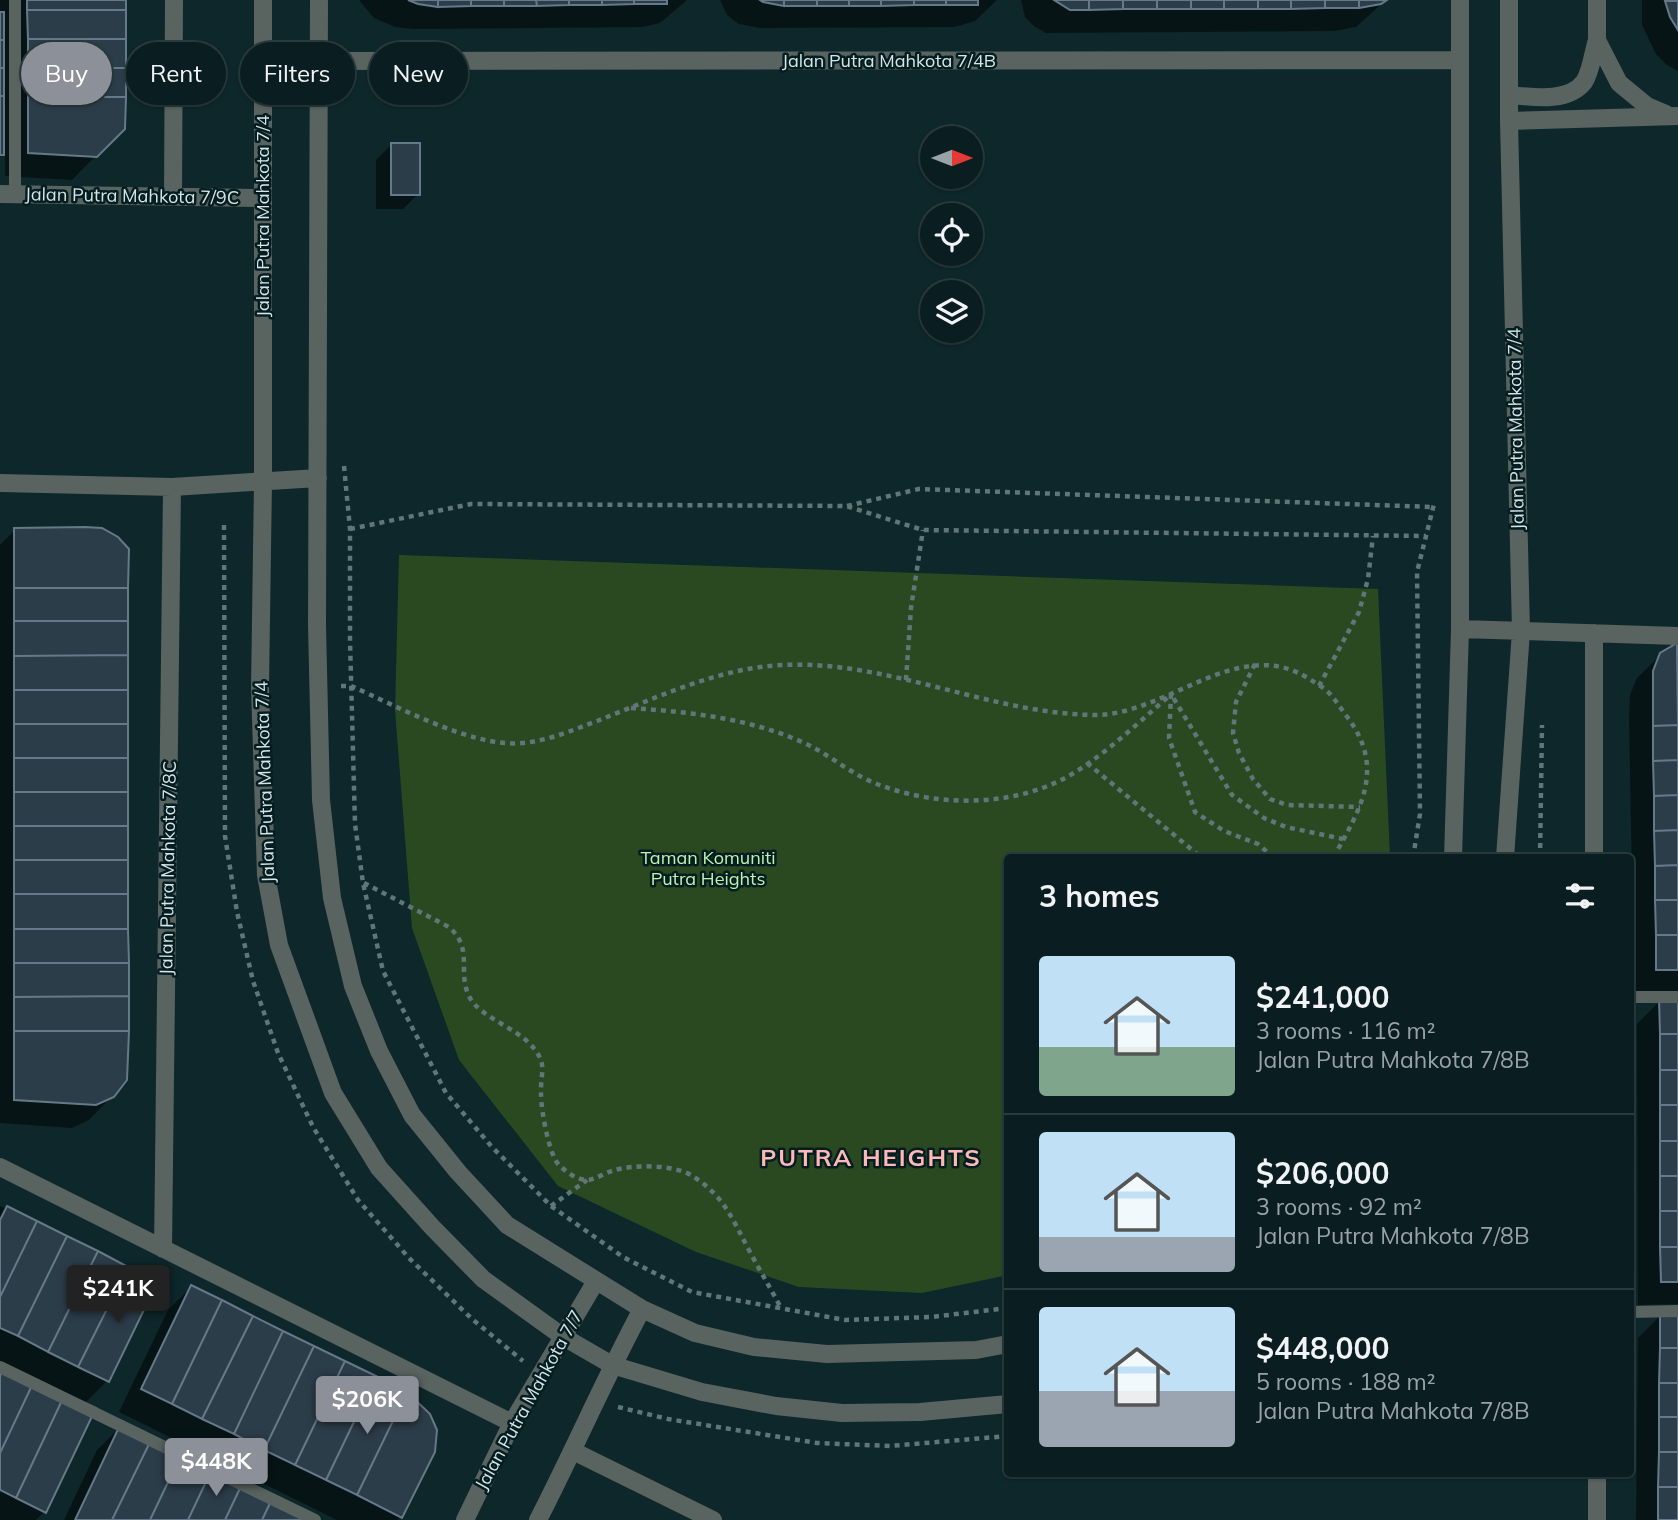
<!DOCTYPE html>
<meta charset="utf-8">
<style>
:root{--surface:#0a1d20;--page:#132629;--text:#f1f3f6;--muted:#99a2a5;--line:#2a3b3e;--accent:#8c9099}
body{margin:0;font-family:Mulish,sans-serif;background:var(--page);color:var(--text);height:100vh;display:flex;flex-direction:column;font-size:26px;white-space:nowrap}
*{box-sizing:border-box;margin:0}
p{font-size:23px;color:var(--muted)}
.icon{flex:none;width:38px;height:38px;fill:none;stroke:currentColor;stroke-width:2;stroke-linecap:round;stroke-linejoin:round}
.map{position:relative;flex:1;overflow:hidden}
.drawer{position:absolute;left:1004px;top:854px;width:630px;height:623px;display:flex;flex-direction:column;background:var(--surface);border-radius:7px;box-shadow:0 2px 5px #0004,0 0 0 2px var(--line)}
.drawer>*{flex:none}
.guide{position:absolute;left:21px;top:42px;width:665px;height:63px;display:flex;gap:14px}
.needle{width:46px;rotate:90deg}
.fabs{position:absolute;left:920px;top:126px;display:grid;gap:14px}
.fabs a{display:grid;place-items:center;width:63px;height:63px;border-radius:50%;background:var(--surface);box-shadow:0 2px 5px #0004,0 0 0 2px var(--line);font-size:35px}
.price{position:absolute;translate:-50% -60px;padding:0 16px;border-radius:7px;background:var(--accent);color:#fff;font-size:23px;line-height:46px;filter:drop-shadow(0 2px 4px #0008)}
.price::after{content:'';position:absolute;left:50%;top:42px;width:21px;height:16px;margin-left:-10px;background:inherit;clip-path:polygon(0 0,100% 0,50% 100%)}
.price.on{background:#222;color:#fff}
ul{padding:0;list-style:none}
li{display:flex;align-items:center;gap:21px;height:175px;padding:0 35px}
li+li{border-top:2px solid var(--line)}
li span{display:grid;place-items:center;flex:none;width:196px;height:140px;border-radius:7px;color:#555}
li>.icon{margin-inline-start:auto}
span .icon{width:84px;height:84px;fill:#fffc;stroke-width:1}
li b{font-size:30px}
h2{display:flex;justify-content:space-between;align-items:center;height:84px;padding:0 35px;font-size:30px}
.pill{padding:0 24px;border-radius:32px;background:var(--surface);box-shadow:0 2px 5px #0004,0 0 0 2px var(--line);font-size:24px;line-height:63px}
.pill.on{background:var(--accent);color:#fff}
.map>svg:first-child{display:block}
</style>
<div class="map">
<svg width="1678" height="1520" viewBox="0 0 1678 1520">
<rect width="100%" height="100%" fill="#0d272a"/>
<path fill="#2a4921" d="M 399,555 L 1378,589 L 1390,857 L 1008,858 L 1008,1275 L 922,1293 L 799,1287 L 696,1252 L 558,1186 L 459,1060 L 412,928 L 395,710 Z"/>
<path fill="#0007" d="M 0,0 L 124,0 L 123,128 L 72,180 L 5,176 L 5,151 L 0,157 Z
M 359,0 L 687,0 L 660,23 L 643,27 L 414,29 L 395,27 L 374,18 Z
M 720,0 L 997,0 L 975,21 L 954,27 L 760,28 L 739,24 L 727,15 Z
M 1021,0 L 1386,0 L 1356,27 L 1334,31 L 1046,33 L 1034,26 L 1025,17 Z
M 1642,0 L 1678,0 L 1678,71 L 1667,65 L 1656,54 L 1642,25 Z
M 391,145 L 418,194 L 403,209 L 376,209 L 376,160 Z
M 15,530 L 112,1096 L 89,1120 L 72,1128 L 0,1123 L 0,545 Z
M 1678,645 L 1678,992 L 1634,993 L 1629,717 L 1630,695 L 1637,678 L 1661,655 Z
M 1660,1001 L 1678,1001 L 1678,1304 L 1638,1305 L 1637,1024 Z
M 0,1206 L 155,1282 L 107,1381 L 83,1405 L 44,1512 L 36,1520 L 0,1520 Z
M 191,1287 L 433,1451 L 398,1520 L 337,1520 L 119,1412 L 168,1310 Z
M 1661,1315 L 1678,1520 L 1636,1520 L 1638,1338 Z
M 120,1427 L 314,1520 L 64,1520 L 97,1450 Z"/>
<path fill="#2c3d4a" stroke="#667988" stroke-width="2" d="M 27,0 L 126,0 L 126,10 L 27,10 Z
M 408,0 L 438,0 L 438,7 L 418,4 Z
M 438,0 L 471,0 L 471,6 L 438,7 Z
M 471,0 L 504,0 L 504,6 L 471,6 Z
M 504,0 L 536,0 L 537,6 L 504,6 Z
M 536,0 L 569,0 L 569,5 L 537,6 Z
M 569,0 L 602,0 L 602,5 L 569,5 Z
M 602,0 L 634,0 L 634,4 L 602,5 Z
M 634,0 L 667,0 L 667,4 L 634,4 Z
M 760,0 L 784,0 L 784,6 L 763,2 Z
M 784,0 L 817,0 L 817,6 L 784,6 Z
M 817,0 L 849,0 L 849,6 L 817,6 Z
M 849,0 L 881,0 L 881,6 L 849,6 Z
M 881,0 L 914,0 L 914,5 L 881,6 Z
M 914,0 L 946,0 L 946,5 L 914,5 Z
M 946,0 L 978,0 L 978,5 L 946,5 Z
M 1054,0 L 1089,0 L 1089,10 L 1070,10 Z
M 1089,0 L 1123,0 L 1123,9 L 1089,10 Z
M 1123,0 L 1157,0 L 1157,9 L 1123,9 Z
M 1157,0 L 1191,0 L 1191,9 L 1157,9 Z
M 1191,0 L 1224,0 L 1224,9 L 1191,9 Z
M 1224,0 L 1258,0 L 1258,9 L 1224,9 Z
M 1258,0 L 1291,0 L 1291,9 L 1258,9 Z
M 1291,0 L 1325,0 L 1325,8 L 1291,9 Z
M 1325,0 L 1359,0 L 1359,8 L 1325,8 Z
M 1359,0 L 1387,0 L 1381,4 L 1359,8 Z
M 1665,1 L 1678,1 L 1678,30 L 1670,17 Z
M 27,10 L 126,10 L 126,39 L 28,39 Z
M 0,12 L 4,12 L 4,40 L 0,40 Z
M 28,39 L 126,39 L 126,68 L 28,68 Z
M 0,40 L 4,40 L 4,68 L 0,68 Z
M 0,68 L 4,68 L 4,96 L 0,96 Z
M 28,68 L 126,68 L 126,97 L 28,97 Z
M 0,96 L 4,96 L 4,155 L 0,155 Z
M 28,97 L 126,97 L 125,129 L 97,157 L 28,153 Z
M 391,143 L 420,143 L 420,195 L 391,195 Z
M 85,527 L 102,528 L 118,537 L 129,549 L 128,588 L 14,588 L 14,528 Z
M 14,588 L 128,588 L 128,621 L 14,621 Z
M 14,621 L 128,621 L 128,655 L 14,656 Z
M 1677,643 L 1678,725 L 1653,726 L 1653,671 L 1660,653 Z
M 128,655 L 128,690 L 14,690 L 14,656 Z
M 14,690 L 128,690 L 128,724 L 14,724 Z
M 14,724 L 128,724 L 128,758 L 14,758 Z
M 1678,725 L 1678,760 L 1653,761 L 1653,726 Z
M 14,758 L 128,758 L 128,792 L 14,792 Z
M 1678,760 L 1678,795 L 1654,796 L 1653,761 Z
M 14,792 L 128,792 L 128,826 L 14,826 Z
M 1678,795 L 1678,830 L 1654,831 L 1654,796 Z
M 14,826 L 128,826 L 128,860 L 14,860 Z
M 1678,830 L 1678,865 L 1655,866 L 1654,831 Z
M 14,860 L 128,860 L 128,894 L 14,894 Z
M 1678,865 L 1678,900 L 1655,900 L 1655,866 Z
M 14,894 L 128,894 L 128,929 L 14,929 Z
M 1655,900 L 1678,900 L 1678,935 L 1656,935 Z
M 14,929 L 128,929 L 129,963 L 14,963 Z
M 1656,935 L 1678,935 L 1678,970 L 1656,970 Z
M 14,963 L 129,963 L 129,996 L 14,997 Z
M 129,996 L 129,1031 L 14,1031 L 14,997 Z
M 1659,999 L 1678,999 L 1678,1034 L 1660,1034 Z
M 14,1031 L 129,1031 L 127,1080 L 114,1097 L 96,1105 L 14,1100 Z
M 1660,1034 L 1678,1034 L 1678,1070 L 1660,1070 Z
M 1660,1070 L 1678,1070 L 1678,1105 L 1660,1105 Z
M 1660,1105 L 1678,1105 L 1678,1141 L 1660,1141 Z
M 1660,1141 L 1678,1141 L 1678,1176 L 1660,1176 Z
M 1660,1176 L 1678,1176 L 1678,1211 L 1660,1211 Z
M 7,1206 L 37,1221 L 0,1297 L 0,1220 Z
M 1660,1211 L 1678,1211 L 1678,1247 L 1660,1247 Z
M 37,1221 L 67,1236 L 18,1336 L 0,1328 L 0,1297 Z
M 67,1236 L 98,1251 L 48,1352 L 18,1336 Z
M 1660,1247 L 1678,1247 L 1678,1282 L 1661,1282 Z
M 98,1251 L 128,1267 L 78,1367 L 48,1352 Z
M 128,1267 L 158,1281 L 109,1382 L 78,1367 Z
M 191,1285 L 222,1300 L 172,1404 L 141,1389 Z
M 222,1300 L 253,1316 L 202,1419 L 172,1404 Z
M 1660,1313 L 1678,1314 L 1678,1348 L 1660,1348 Z
M 253,1316 L 283,1331 L 234,1434 L 202,1419 Z
M 283,1331 L 314,1346 L 264,1450 L 234,1434 Z
M 314,1346 L 345,1361 L 295,1465 L 264,1450 Z
M 1660,1348 L 1678,1348 L 1678,1383 L 1659,1383 Z
M 345,1361 L 376,1376 L 326,1480 L 295,1465 Z
M 5,1365 L 35,1379 L 0,1453 L 0,1376 Z
M 376,1376 L 407,1392 L 357,1495 L 326,1480 Z
M 35,1379 L 65,1394 L 16,1498 L 0,1490 L 0,1453 Z
M 1659,1383 L 1678,1383 L 1678,1417 L 1659,1417 Z
M 407,1392 L 430,1414 L 437,1430 L 435,1452 L 402,1518 L 357,1495 Z
M 65,1394 L 96,1408 L 46,1513 L 16,1498 Z
M 1659,1417 L 1678,1417 L 1678,1452 L 1659,1452 Z
M 120,1425 L 151,1440 L 112,1520 L 75,1520 Z
M 151,1440 L 181,1455 L 150,1520 L 112,1520 Z
M 1659,1452 L 1678,1452 L 1678,1487 L 1658,1487 Z
M 181,1455 L 212,1469 L 188,1520 L 150,1520 Z
M 212,1469 L 242,1484 L 225,1520 L 188,1520 Z
M 242,1484 L 272,1499 L 262,1520 L 225,1520 Z
M 1658,1487 L 1678,1487 L 1678,1520 L 1658,1520 Z
M 272,1499 L 303,1514 L 300,1520 L 262,1520 Z"/>
<g fill="none" stroke-linecap="round" stroke-linejoin="round">
<path stroke="#617679" stroke-width="4.5" stroke-dasharray="5 5" stroke-linecap="butt" d="M 344,466 L 350,529 L 350,641 L 355,824 L 363,883 L 383,971 L 446,1093 L 492,1147 L 551,1206 L 623,1257 L 692,1292 L 845,1320 L 931,1317 L 1008,1308
M 847,506 L 919,489 L 1433,507
M 224,525 L 225,836 L 237,912 L 253,981 L 278,1053 L 313,1127 L 358,1200 L 409,1258 L 472,1319 L 523,1361
M 350,529 L 471,504 L 846,506 L 923,530 L 1426,536
M 1255,664 L 1236,702 L 1233,733 L 1239,753 L 1253,779 L 1270,799 L 1287,805 L 1360,807
M 906,680 L 911,608 L 923,530
M 341,686 L 351,686 C 397,706 473,748 522,743 C 548,741 573,730 597,721 C 656,698 718,668 782,665 C 889,660 987,713 1093,715 C 1168,716 1239,632 1311,680 C 1317,684 1325,688 1330,694 C 1337,702 1342,710 1348,718 C 1386,769 1360,810 1333,858
M 1319,686 L 1359,612 L 1368,579 L 1373,536
M 631,708 C 689,712 748,718 802,742 C 828,753 850,774 877,784 C 939,808 1019,808 1077,771 C 1110,750 1139,722 1168,697
M 1087,763 L 1202,858
M 1274,858 L 1258,844 L 1224,831 L 1195,812 L 1169,738 L 1171,694 L 1232,795 L 1264,818 L 1286,827 L 1343,839
M 1413,858 L 1420,814 L 1417,572 L 1434,504
M 1540,858 L 1542,725
M 364,883 L 449,927 C 474,949 457,971 469,996 C 480,1020 527,1029 540,1058 C 545,1067 540,1083 541,1094 C 541,1110 549,1155 559,1165 C 566,1172 577,1180 587,1180 C 595,1180 604,1173 612,1171 C 632,1164 676,1164 694,1177 C 726,1198 733,1221 750,1252 C 760,1271 771,1289 781,1308
M 551,1206 L 587,1180
M 618,1407 L 668,1419 L 817,1443 L 890,1446 L 1008,1436"/>
<path stroke="#596360" stroke-width="12" d="M 15,0 L 15,194
M 1631,997 L 1678,997
M 1631,1312 L 1678,1311
M 0,1367 L 315,1520"/>
<path stroke="#596360" stroke-width="18" d="M 263,0 L 263,481 L 260,688 L 266,875 L 279,945 L 333,1093 L 379,1168 L 432,1227 L 483,1279 L 562,1336 L 612,1365 L 702,1392 L 776,1406 L 842,1413 L 920,1412 L 1008,1404
M 319,0 L 317,625 L 321,800 L 332,898 L 353,986 L 379,1051 L 412,1115 L 458,1172 L 507,1225 L 642,1309 L 695,1333 L 754,1347 L 827,1354 L 976,1350 L 1008,1344
M 1597,0 L 1597,40 L 1619,83 L 1647,106 L 1666,114
M 318,61 L 1460,60
M 1510,95 C 1532,97 1568,103 1584,82 C 1591,72 1593,52 1597,40
M 1509,121 L 1678,116
M 0,194 L 263,198
M 173,196 L 174,0
M 0,483 L 172,487 L 318,478
M 1460,629 L 1678,636
M 1594,633 L 1594,858
M 1453,858 L 1460,629 L 1460,0
M 1505,858 L 1521,631 L 1509,121 L 1509,0
M 0,1167 L 512,1423
M 163,1249 L 172,487
M 573,1451 L 713,1520
M 465,1520 L 512,1423 L 596,1281
M 538,1520 C 574,1450 605,1378 642,1309
M 1597,1520 L 1597,1474"/>
</g>
<g text-anchor="middle" stroke-width="5" stroke-linejoin="round" paint-order="stroke">
<g font-size="18" fill="#d5e4e6" stroke="#041d21">
<text x="889" y="67">Jalan Putra Mahkota 7/4B</text>
<text transform="translate(132 196) rotate(1)" y="6">Jalan Putra Mahkota 7/9C</text>
<text transform="translate(263 216) rotate(-90)" y="6">Jalan Putra Mahkota 7/4</text>
<text transform="translate(1516 429) rotate(-91)" y="6">Jalan Putra Mahkota 7/4</text>
<text transform="translate(265 782) rotate(-92)" y="6">Jalan Putra Mahkota 7/4</text>
<text transform="translate(168 868) rotate(-89)" y="6">Jalan Putra Mahkota 7/8C</text>
<text transform="translate(529 1400) rotate(-61)" y="6">Jalan Putra Mahkota 7/7</text>
</g>
<g font-size="18" fill="#bdf3ad" stroke="#041d21">
<text x="708" y="864">Taman Komuniti<tspan x="708" dy="21">Putra Heights</tspan></text>
</g>
<g font-size="24" font-weight="bold" letter-spacing="2" fill="#feb9b7" stroke="#041d21">
<text x="871" y="1166">PUTRA HEIGHTS</text>
</g>
</g>
</svg>
<div class="fabs">
<a><svg class="needle" viewBox="-14 -14 28 28"><path d="M0-13l5 13h-10z" fill="#e53935"/><path d="M0 13l5-13h-10z" fill="#99a2a5"/></svg></a>
<a><svg class="icon" aria-label="locate" viewBox="0 0 24 24"><circle cx="12" cy="12" r="6"/><path d="M12 2v4M12 18v4M2 12h4M18 12h4"/></svg></a>
<a><svg class="icon" aria-label="layers" viewBox="0 0 24 24"><path d="M12 4l9 5-9 5-9-5zM3 14l9 5 9-5"/></svg></a>
</div>
<b class="price on" style="left:118px;top:1325px">$241K</b>
<b class="price" style="left:367px;top:1436px">$206K</b>
<b class="price" style="left:216px;top:1498px">$448K</b>
<div class="guide">
<a class="pill on">Buy</a>
<a class="pill">Rent</a>
<a class="pill">Filters</a>
<a class="pill">New</a>
</div>
<section class="drawer">
<h2>3 homes<svg class="icon" aria-label="filters" viewBox="0 0 24 24"><path d="M4 7h16M4 17h16"/><circle cx="9" cy="7" r="2"/><circle cx="15" cy="17" r="2"/></svg></h2>
<ul>
<li><span style="background:linear-gradient(#bfe0f5 65%,#7fa58c 0)"><svg class="icon" aria-label="home" viewBox="0 0 24 24"><path d="M3 11l9-7 9 7M6 9v11h12V9"/></svg></span><div><b>$241,000</b><p>3 rooms · 116 m²</p><p>Jalan Putra Mahkota 7/8B</p></div></li>
<li><span style="background:linear-gradient(#bfe0f5 75%,#9aa5b1 0)"><svg class="icon" aria-label="home" viewBox="0 0 24 24"><path d="M3 11l9-7 9 7M6 9v11h12V9"/></svg></span><div><b>$206,000</b><p>3 rooms · 92 m²</p><p>Jalan Putra Mahkota 7/8B</p></div></li>
<li><span style="background:linear-gradient(#bfe0f5 60%,#9aa5b1 0)"><svg class="icon" aria-label="home" viewBox="0 0 24 24"><path d="M3 11l9-7 9 7M6 9v11h12V9"/></svg></span><div><b>$448,000</b><p>5 rooms · 188 m²</p><p>Jalan Putra Mahkota 7/8B</p></div></li>
</ul>
</section>
</div>
